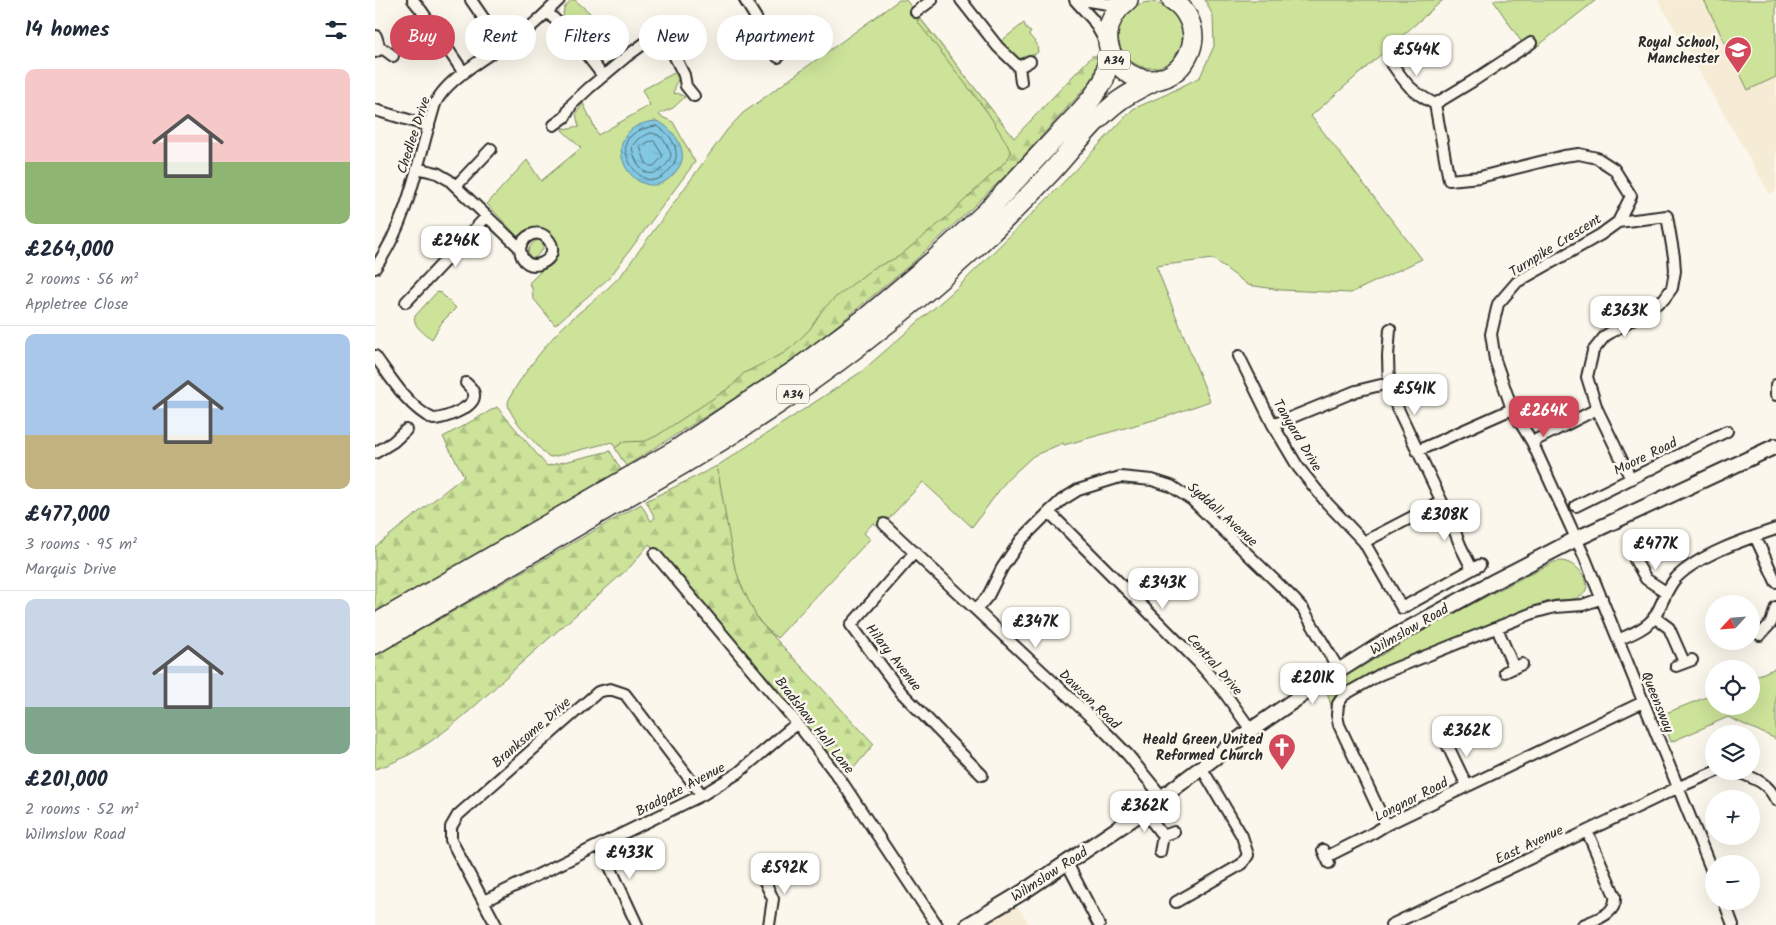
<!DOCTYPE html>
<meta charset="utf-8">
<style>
:root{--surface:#fff;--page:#f6f6f7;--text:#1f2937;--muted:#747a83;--line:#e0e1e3;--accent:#d1495b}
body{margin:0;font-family:Kalam,sans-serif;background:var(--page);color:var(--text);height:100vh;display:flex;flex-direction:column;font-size:19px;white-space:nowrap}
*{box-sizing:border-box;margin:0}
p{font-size:16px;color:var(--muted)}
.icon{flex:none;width:28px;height:28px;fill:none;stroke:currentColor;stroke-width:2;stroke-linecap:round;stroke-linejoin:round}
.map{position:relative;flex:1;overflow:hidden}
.drawer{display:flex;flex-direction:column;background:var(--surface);width:375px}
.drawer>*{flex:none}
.guide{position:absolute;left:15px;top:15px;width:475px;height:45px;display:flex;gap:10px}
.needle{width:32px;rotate:244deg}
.fabs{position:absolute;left:1330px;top:595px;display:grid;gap:10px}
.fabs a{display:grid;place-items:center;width:55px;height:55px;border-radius:50%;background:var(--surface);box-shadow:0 5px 20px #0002;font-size:25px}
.price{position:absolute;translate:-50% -42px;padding:0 11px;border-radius:10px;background:#fff;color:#222;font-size:16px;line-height:32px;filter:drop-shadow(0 1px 2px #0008)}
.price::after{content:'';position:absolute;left:50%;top:30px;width:15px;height:11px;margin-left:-8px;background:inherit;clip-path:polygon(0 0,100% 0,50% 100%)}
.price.selected{background:var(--accent);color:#fff}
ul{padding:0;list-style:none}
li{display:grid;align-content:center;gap:10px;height:265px;padding:0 25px}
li+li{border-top:1px solid var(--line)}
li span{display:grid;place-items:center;height:155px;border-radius:10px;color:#555}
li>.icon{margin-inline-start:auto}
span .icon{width:90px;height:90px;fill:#fffc;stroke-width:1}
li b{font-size:21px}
h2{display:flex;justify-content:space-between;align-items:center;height:60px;padding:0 25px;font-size:21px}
.chip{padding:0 18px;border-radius:22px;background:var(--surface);box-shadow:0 5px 20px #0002;font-size:18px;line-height:45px}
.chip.selected{background:var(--accent);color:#fff}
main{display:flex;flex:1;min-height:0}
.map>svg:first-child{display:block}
</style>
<main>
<section class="drawer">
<h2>14 homes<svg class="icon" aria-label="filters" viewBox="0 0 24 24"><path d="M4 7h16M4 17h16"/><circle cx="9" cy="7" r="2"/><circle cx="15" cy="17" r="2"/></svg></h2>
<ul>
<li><span style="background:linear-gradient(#f6c9c9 60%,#8fb573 0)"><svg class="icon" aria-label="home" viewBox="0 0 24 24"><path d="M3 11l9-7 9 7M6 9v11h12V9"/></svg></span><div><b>£264,000</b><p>2 rooms · 56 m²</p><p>Appletree Close</p></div></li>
<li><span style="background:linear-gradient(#a9c7e8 65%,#c2b280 0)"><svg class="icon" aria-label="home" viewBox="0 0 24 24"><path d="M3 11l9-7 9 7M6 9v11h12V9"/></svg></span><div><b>£477,000</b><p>3 rooms · 95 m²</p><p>Marquis Drive</p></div></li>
<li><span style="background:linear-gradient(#c9d6e8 70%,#7fa58c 0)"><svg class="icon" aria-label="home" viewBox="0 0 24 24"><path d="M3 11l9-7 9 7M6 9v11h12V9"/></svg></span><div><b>£201,000</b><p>2 rooms · 52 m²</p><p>Wilmslow Road</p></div></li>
</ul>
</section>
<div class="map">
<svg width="1401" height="925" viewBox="0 0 1401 925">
<defs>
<pattern id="forest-firs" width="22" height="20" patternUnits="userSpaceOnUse" patternTransform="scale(1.25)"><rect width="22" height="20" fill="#cce399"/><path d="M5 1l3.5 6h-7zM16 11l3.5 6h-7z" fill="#afc384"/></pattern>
<pattern id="water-ripples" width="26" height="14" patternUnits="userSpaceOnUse" patternTransform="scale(1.25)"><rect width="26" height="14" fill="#82c8e3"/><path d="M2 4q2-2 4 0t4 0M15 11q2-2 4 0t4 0" fill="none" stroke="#70acc3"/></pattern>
</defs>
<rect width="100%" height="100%" fill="#fbf7ec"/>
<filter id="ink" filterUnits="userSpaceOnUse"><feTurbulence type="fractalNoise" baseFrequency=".02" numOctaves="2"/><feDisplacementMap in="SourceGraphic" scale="10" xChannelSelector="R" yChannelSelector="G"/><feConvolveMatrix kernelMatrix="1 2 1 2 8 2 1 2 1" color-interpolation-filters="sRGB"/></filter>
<g filter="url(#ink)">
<path fill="#f6ebd4" d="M 1283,0 L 1401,0 L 1401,191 L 1395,194 Z
M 642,906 L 655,925 L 610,925 Z"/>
<path fill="#cce399" stroke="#7c8762" d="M 196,0 L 200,0 L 229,25 L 210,44 L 188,17 L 189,8 Z
M 524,0 L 531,0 L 648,150 L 413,361 L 246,457 L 237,442 L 177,457 L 172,456 C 162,444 135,419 133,404 C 132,394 175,339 185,330 C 205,310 228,295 247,274 L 352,130 L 368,113 Z
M 830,0 L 1068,0 L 936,116 L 1047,259 L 976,293 L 906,290 L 873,285 L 838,259 L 781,266 L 835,401 L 793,416 L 689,445 L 688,443 L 658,456 L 632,480 L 597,527 L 548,482 L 505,528 L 498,523 L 489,533 L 495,539 L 402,638 C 395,632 388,626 383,619 C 353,575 351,517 342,466 L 486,372 L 582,288 L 682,189 L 758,109 L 792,94 L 825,77 L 839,46 L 838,16 Z
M 1118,0 L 1221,0 L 1154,53 Z
M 1329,0 L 1401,0 L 1401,77 L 1373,90 Z
M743 35a33 33 0 1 1 66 0a33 33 0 1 1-66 0Z
M 649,23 L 652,30 L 656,32 L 654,35 L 662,44 L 663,52 L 656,57 L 645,60 L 625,42 Z
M 301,72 L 304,78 L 300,85 L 300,89 L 298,92 L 300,94 L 302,93 L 310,97 L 298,108 L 284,114 L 285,116 L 298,122 L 320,162 L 235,277 L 180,325 L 158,298 L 157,288 L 154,283 L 179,258 L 183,246 C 174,228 159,224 144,238 L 112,204 L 152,160 L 166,181 L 206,148 L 187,130 L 188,128 L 196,129 L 200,126 L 203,128 L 204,127 L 201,114 L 208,103 L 223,135 L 275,105 L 267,90 Z
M 164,240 L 168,243 L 168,249 L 160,258 L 155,257 L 153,253 C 153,248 158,241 164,240 Z
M 62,292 L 66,293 L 81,308 L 67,322 L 57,339 C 50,334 37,326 40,316 Z
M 1187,561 C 1200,563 1210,573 1212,586 C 1209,602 1194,599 1181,600 C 1174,601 1167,603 1160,605 L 999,671 L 972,688 L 958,712 L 951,689 C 1025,642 1100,601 1179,562 Z
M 1401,668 L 1401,739 L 1353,717 L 1296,742 L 1286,715 L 1339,694 L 1339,706 L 1376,706 L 1376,678 Z"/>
<path fill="url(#forest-firs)" stroke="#7c8762" d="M 544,17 L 639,138 L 717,56 L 721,56 L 724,63 L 719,75 L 713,85 L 634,172 L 596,209 L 536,264 L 441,343 L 379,386 L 251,466 L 240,448 L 248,442 L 271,441 L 283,435 L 357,386 L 369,373 L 409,353 L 418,346 L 435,329 L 448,309 L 461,297 L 497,269 L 523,257 L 533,249 L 572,217 L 632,160 L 636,153 L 631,142 L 613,113 L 542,21 Z
M 122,407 L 172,466 L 235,451 L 246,470 L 0,613 L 0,547 L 89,476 L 68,437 Z
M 342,466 L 359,564 L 366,585 L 383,620 L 499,744 L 473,775 L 274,544 L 256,566 C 219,599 181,632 144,665 C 103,703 55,753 0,769 L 0,656 L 266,504 L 276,521 L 280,518 L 271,501 Z"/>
<path fill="url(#water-ripples)" stroke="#5f8999" d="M 281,121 C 297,126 315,151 304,167 C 267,224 208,128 281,121 Z"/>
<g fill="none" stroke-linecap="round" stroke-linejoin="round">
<path stroke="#4e6a75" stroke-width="1" d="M 281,126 C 297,132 309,156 295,169 C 293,172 290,175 287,177 C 266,191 243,153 253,139 C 259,131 272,127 281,126 Z
M 276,133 C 287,133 292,145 296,154 C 295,161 292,164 288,168 C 270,184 259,162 257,146 L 263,139 Z
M 279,141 L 288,156 L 279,166 L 275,166 L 271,163 L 265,147 L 273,142 Z"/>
<g stroke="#2b2b2b" stroke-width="14">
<path id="street" d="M 38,0 L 46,10 L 89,73
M 96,0 L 118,32
M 370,0 L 381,18 L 389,38 L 403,57
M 586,0 L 623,47 L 644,67
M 700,0 L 718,20 L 730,41
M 708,0 L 733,4 L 751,1
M 172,12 L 198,37 L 228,76
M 541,12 L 557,0
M 1,36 L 5,49
M 0,52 L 5,49 L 10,50 L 18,56
M 1015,61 C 1031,84 1035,91 1060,104
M 646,82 L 644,67 L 655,61
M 1060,104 L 1074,180 L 1105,177 L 1189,156 L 1204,154 L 1222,158 L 1239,169 L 1256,196 L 1243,222 L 1225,235 L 1142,282 L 1123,304 L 1116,334 L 1120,360 L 1137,409 L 1157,442 L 1210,558 L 1339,876
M 1060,104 L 1098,81 L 1156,43
M 0,110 L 54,126
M 179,125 L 190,117 L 197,104 L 214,88 L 252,56 L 274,40 L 285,40 L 295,47 L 309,75 L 311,86 L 319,96
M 42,168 L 62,173 L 74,180 L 145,248 C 147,281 192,259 172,238 C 162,228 148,236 145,248
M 81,186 L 116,149
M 1243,222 L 1292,216 L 1299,257 L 1300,271 L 1297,288 L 1289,299 L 1230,336 L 1218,351 L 1212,377 L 1222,409 L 1256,479
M 0,268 C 34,220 43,159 60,104 C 72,76 127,48 153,29 C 164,20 174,10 184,0
M 31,302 L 112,216
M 1015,329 L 1013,356 L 1014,390 L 1074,517 L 1086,547 L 1097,569
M 0,356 C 16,378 33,407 58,419 C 68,419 99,408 99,396 C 100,391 94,386 91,383
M 864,356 L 898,425 L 923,467 L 952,503 L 989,542 L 1027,608 L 1105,565
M 1401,385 L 1401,395
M 898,425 L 981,391 L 1014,383
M 1157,442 L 1222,409
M 1042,451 L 1137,409
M 0,453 L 18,442 L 31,430
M 1201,506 L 1352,431
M 674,512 L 823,662 L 849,692 L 876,730
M 509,524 L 720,721 L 753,755 L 787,797
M 1380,536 L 1401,582
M 989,542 L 1066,502
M 540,552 L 476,625 L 526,692 L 607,775
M 280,554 L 422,723 L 467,782 L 562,925
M 1260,560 L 1271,579 L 1291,592
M 601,610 L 613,596 L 627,568 L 646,540 L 674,512 L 687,500 L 703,490 L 745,477 L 777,480 L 796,486 L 817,500 L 919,599 L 928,609 L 964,670
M 1279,617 L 1294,628 L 1309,662
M 1122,628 L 1139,668
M 1385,635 L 1396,623 L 1401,607
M 1243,640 C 1256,634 1270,629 1279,618 C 1287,605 1291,589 1301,578 C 1323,555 1371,539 1401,529
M 1301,666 L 1317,660
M 1130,672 L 1147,664
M 1070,740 L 1092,786
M 1360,771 C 1378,778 1392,781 1401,800
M 769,811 L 788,836 L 785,852
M 1011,825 L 964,725 L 962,715 L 963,704 L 969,695 L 976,691 L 1006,674 L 1158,613 L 1180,607 L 1208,605 L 1227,598
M 788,836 L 799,832
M 225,845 L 262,925
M 948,850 L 954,863
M 951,857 L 993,836 L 1011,825 L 1268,702
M 692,863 L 724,925
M 385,871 L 398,899 L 394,925
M 109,901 L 327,795 L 363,773 L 422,723
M 1349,901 L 1358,925
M 801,902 L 867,864 L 873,855 L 867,836 L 826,767
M 121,925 L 76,840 L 76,827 L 83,815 L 223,692 L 235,689 L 250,694 L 327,795
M 1016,925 L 1304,787 L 1342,771
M 1208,925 C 1222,919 1242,914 1240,896 L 1212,831"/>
</g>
<g stroke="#2b2b2b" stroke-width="18">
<path id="secondary" d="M 593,925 L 648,892 L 769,811 L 876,730 L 946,682 L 1006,644 L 1120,581 L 1201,539 L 1401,446"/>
</g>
<g stroke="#2b2b2b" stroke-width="22">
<path id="highway" d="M 753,0 C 700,42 763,106 803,69 C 811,61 817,50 818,38 C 818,23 810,8 797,0
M 0,624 L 301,450 L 418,372 L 493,316 L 559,260 L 611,212 L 703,114 L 717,98 L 729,80 L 735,52
M 0,644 L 308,464 C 409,404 505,336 591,256 C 621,229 650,200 677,171 C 699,147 719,119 745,100 C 758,91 771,85 785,78"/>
</g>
<use href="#street" stroke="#fbf7ec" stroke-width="10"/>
<use href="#secondary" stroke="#fbf7ec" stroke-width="14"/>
<use href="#highway" stroke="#fbf7ec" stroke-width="19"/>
</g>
</g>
<defs>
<g id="school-pin" transform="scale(1.4375)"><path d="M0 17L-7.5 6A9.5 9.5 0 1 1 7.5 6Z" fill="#d1495b" stroke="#fbf7ec"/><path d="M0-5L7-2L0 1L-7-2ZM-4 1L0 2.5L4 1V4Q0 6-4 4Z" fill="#fff"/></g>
<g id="church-pin" transform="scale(1.4375)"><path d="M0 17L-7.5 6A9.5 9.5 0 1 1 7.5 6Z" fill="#d1495b" stroke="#fbf7ec"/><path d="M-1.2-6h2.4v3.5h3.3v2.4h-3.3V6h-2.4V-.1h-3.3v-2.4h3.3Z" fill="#fff"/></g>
</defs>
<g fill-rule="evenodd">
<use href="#school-pin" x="1363" y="50"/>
<use href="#church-pin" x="907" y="747"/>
</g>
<g text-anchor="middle" stroke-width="5" stroke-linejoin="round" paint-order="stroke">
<g fill="#fbf7ec" stroke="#696865" stroke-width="1">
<rect x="723" y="50.5" width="32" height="19" rx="4"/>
<rect x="402" y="384.5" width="32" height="19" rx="4"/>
</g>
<g font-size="12" font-weight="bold" fill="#2b2b2b">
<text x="739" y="64">A34</text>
<text x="418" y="398">A34</text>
</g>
<g font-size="14" font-weight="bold" fill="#2b2b2b" stroke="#fbf7ec" text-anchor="end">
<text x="1344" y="47">Royal School,<tspan x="1344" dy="16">Manchester</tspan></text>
<text x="888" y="744">Heald Green United<tspan x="888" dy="16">Reformed Church</tspan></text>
</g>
<g font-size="14" fill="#2b2b2b" stroke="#fbf7ec">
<text transform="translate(38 135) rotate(-72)" y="5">Chedlee Drive</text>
<text transform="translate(1180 245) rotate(-32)" y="5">Turnpike Crescent</text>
<text transform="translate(923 435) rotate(59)" y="5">Tanyard Drive</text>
<text transform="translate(1270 456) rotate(-26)" y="5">Moore Road</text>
<text transform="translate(848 514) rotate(42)" y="5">Syddall Avenue</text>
<text transform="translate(1034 629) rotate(-30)" y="5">Wilmslow Road</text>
<text transform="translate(519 657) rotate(52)" y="5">Hilary Avenue</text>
<text transform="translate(840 664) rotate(49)" y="5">Central Drive</text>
<text transform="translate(715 699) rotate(44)" y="5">Dawson Road</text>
<text transform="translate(1283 702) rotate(68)" y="5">Queensway</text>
<text transform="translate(440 725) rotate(52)" y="5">Bradshaw Hall Lane</text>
<text transform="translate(156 732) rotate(-41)" y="5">Branksome Drive</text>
<text transform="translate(305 789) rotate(-28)" y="5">Bradgate Avenue</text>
<text transform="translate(1036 799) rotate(-27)" y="5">Longnor Road</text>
<text transform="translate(1154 844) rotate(-25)" y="5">East Avenue</text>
<text transform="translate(674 874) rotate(-33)" y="5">Wilmslow Road</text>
</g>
</g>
</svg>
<div class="fabs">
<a><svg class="needle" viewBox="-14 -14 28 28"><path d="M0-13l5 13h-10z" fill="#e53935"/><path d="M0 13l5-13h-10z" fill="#747a83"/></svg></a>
<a><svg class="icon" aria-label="locate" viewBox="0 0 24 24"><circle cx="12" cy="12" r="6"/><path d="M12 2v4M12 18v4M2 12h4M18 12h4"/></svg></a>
<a><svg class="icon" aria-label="layers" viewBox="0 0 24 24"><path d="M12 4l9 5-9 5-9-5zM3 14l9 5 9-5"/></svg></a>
<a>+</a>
<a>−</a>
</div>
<b class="price" style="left:1042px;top:77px">£544K</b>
<b class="price" style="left:81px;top:268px">£246K</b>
<b class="price" style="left:1250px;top:338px">£363K</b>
<b class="price" style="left:1040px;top:416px">£541K</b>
<b class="price selected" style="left:1169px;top:438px">£264K</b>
<b class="price" style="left:1070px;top:542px">£308K</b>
<b class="price" style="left:1281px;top:571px">£477K</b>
<b class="price" style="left:788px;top:610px">£343K</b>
<b class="price" style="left:661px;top:649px">£347K</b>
<b class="price" style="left:938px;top:705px">£201K</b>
<b class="price" style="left:1092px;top:758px">£362K</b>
<b class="price" style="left:770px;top:833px">£362K</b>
<b class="price" style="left:255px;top:880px">£433K</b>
<b class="price" style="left:410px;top:895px">£592K</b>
<div class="guide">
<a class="chip selected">Buy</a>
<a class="chip">Rent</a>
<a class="chip">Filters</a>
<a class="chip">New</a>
<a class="chip">Apartment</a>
</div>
</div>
</main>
